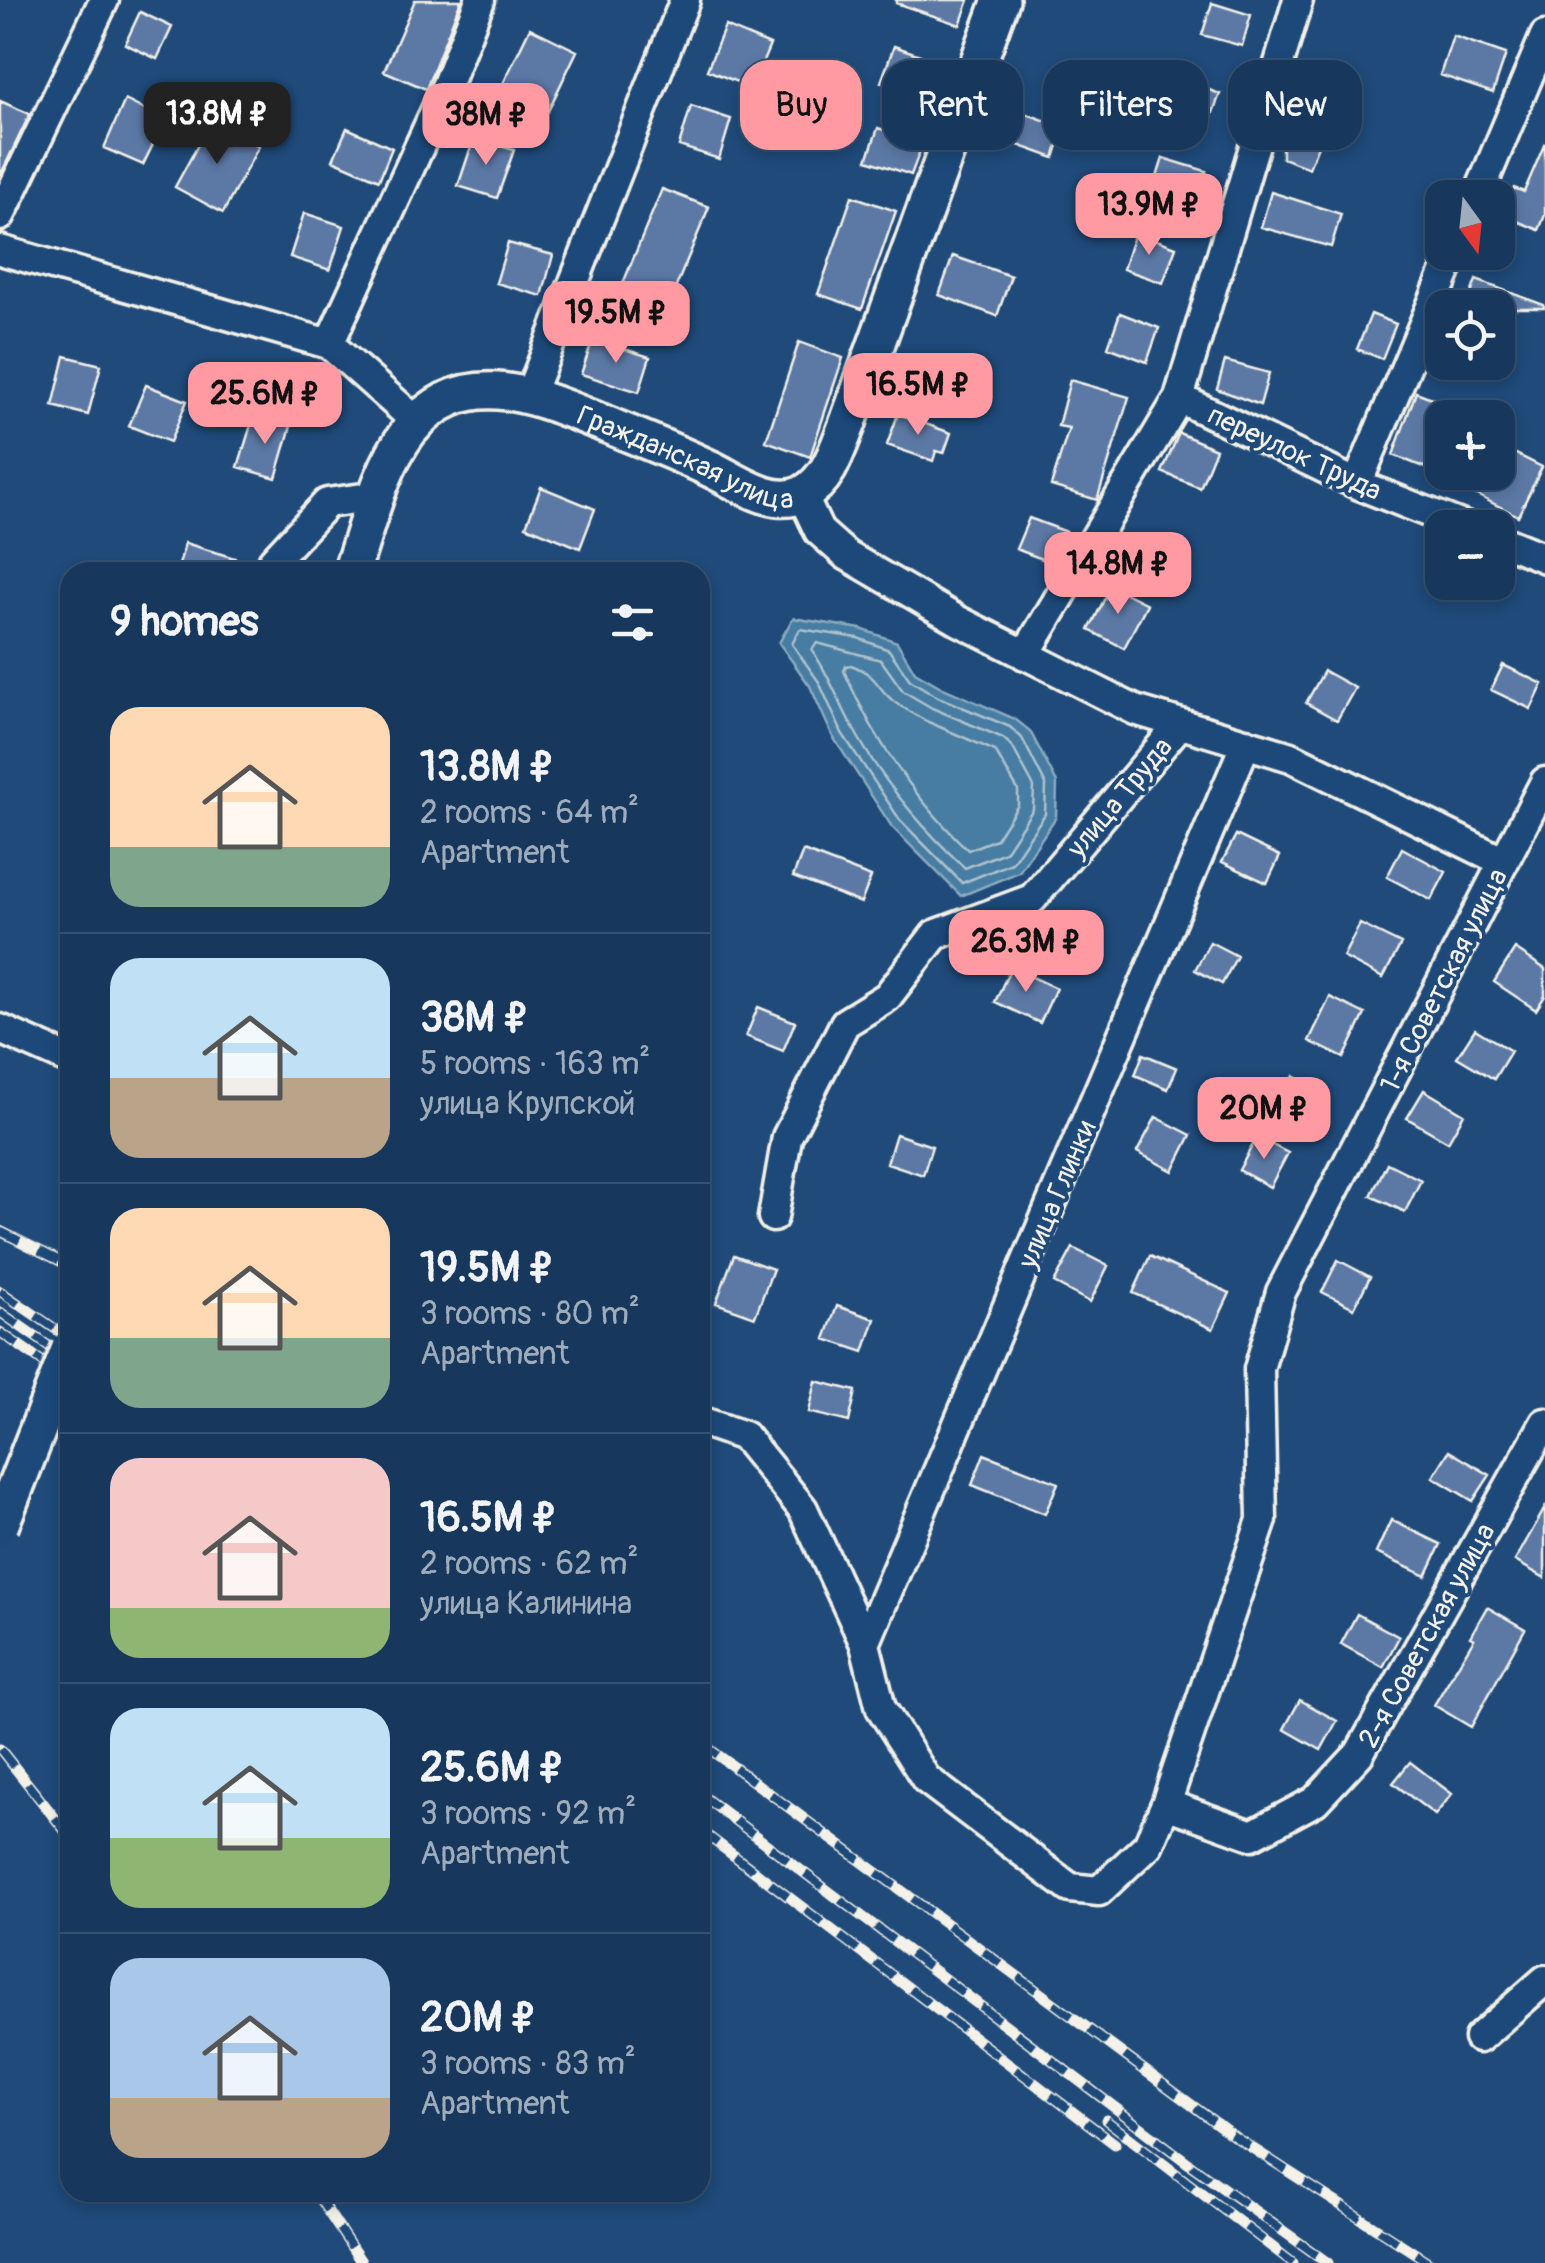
<!DOCTYPE html>
<meta charset="utf-8">
<style>
:root{--surface:#17385c;--page:#203f62;--text:#f1f3f6;--muted:#9eacbb;--line:#365272;--accent:#ff9aa2}
body{margin:0;font-family:Pangolin,sans-serif;background:var(--page);color:var(--text);height:100vh;display:flex;flex-direction:column;font-size:38px;white-space:nowrap}
*{box-sizing:border-box;margin:0}
p{font-size:32px;color:var(--muted)}
.icon{flex:none;width:55px;height:55px;fill:none;stroke:currentColor;stroke-width:2;stroke-linecap:round;stroke-linejoin:round}
.map{position:relative;flex:1;overflow:hidden}
.panel{position:absolute;left:60px;top:562px;width:650px;height:1640px;display:flex;flex-direction:column;background:var(--surface);border-radius:30px;box-shadow:0 5px 15px #0003,0 0 0 2px var(--line)}
.panel>*{flex:none}
.guide{position:absolute;left:740px;top:60px;width:655px;height:90px;display:flex;gap:20px}
.needle{width:65px;rotate:165deg}
.controls{position:absolute;left:1425px;top:180px;display:grid;gap:20px}
.controls a{display:grid;place-items:center;width:90px;height:90px;border-radius:20px;background:var(--surface);box-shadow:0 5px 15px #0003,0 0 0 2px var(--line);font-size:50px}
.price{position:absolute;translate:-50% -85px;padding:0 22px;border-radius:20px;background:var(--accent);color:#111;font-size:32px;line-height:65px;filter:drop-shadow(0 2px 5px #0008)}
.price::after{content:'';position:absolute;left:50%;top:60px;width:30px;height:22px;margin-left:-15px;background:inherit;clip-path:polygon(0 0,100% 0,50% 100%)}
.price.on{background:#222;color:#fff}
ul{padding:0;list-style:none}
li{display:flex;align-items:center;gap:30px;height:250px;padding:0 50px}
li+li{border-top:2px solid var(--line)}
li span{display:grid;place-items:center;flex:none;width:280px;height:200px;border-radius:30px;color:#555}
li>.icon{margin-inline-start:auto}
span .icon{width:120px;height:120px;fill:#fffc;stroke-width:1}
li b{font-size:42px}
h2{display:flex;justify-content:space-between;align-items:center;height:120px;padding:0 50px;font-size:42px}
.chip{padding:0 35px;border-radius:30px;background:var(--surface);box-shadow:0 5px 15px #0003,0 0 0 2px var(--line);font-size:35px;line-height:90px}
.chip.on{background:var(--accent);color:#111}
.map>svg:first-child{display:block}
</style>
<div class="map">
<svg width="1545" height="2263" viewBox="0 0 1545 2263">
<rect width="100%" height="100%" fill="#1f4a7a"/>
<filter id="ink" filterUnits="userSpaceOnUse"><feTurbulence type="fractalNoise" baseFrequency=".01" numOctaves="2"/><feDisplacementMap in="SourceGraphic" scale="20" xChannelSelector="R" yChannelSelector="G"/><feConvolveMatrix kernelMatrix="1 2 1 2 8 2 1 2 1" color-interpolation-filters="sRGB"/></filter>
<g filter="url(#ink)">
<path fill="#467ca3" stroke="#8cabbf" stroke-width="2.5" d="M 793,618 L 861,629 L 897,642 L 915,672 L 943,688 L 1015,719 L 1030,731 L 1057,783 L 1056,817 L 1019,872 L 961,896 L 892,827 L 833,737 L 810,686 L 779,643 Z"/>
<g fill="none" stroke-linecap="round" stroke-linejoin="round">
<path stroke="#aec2cc" stroke-width="2.5" d="M 800,629 L 858,638 L 889,650 L 910,680 L 938,697 L 1010,727 L 1022,738 L 1046,785 L 1045,814 L 1012,863 L 962,883 L 900,820 L 842,733 L 819,682 L 792,644 Z
M 817,643 L 881,660 L 903,691 L 932,708 L 1003,738 L 1012,746 L 1034,787 L 1033,809 L 1005,852 L 965,868 C 921,827 881,780 852,726 C 838,700 829,675 812,650 Z
M 851,665 C 880,676 875,688 897,704 L 926,721 L 995,751 L 1018,790 L 1018,805 L 996,839 L 968,850 C 914,798 874,740 844,671 L 846,666 Z"/>
</g>
<path fill="#5c79a6" stroke="#f4f1e8" stroke-width="2.5" d="M 415,0 L 461,0 L 426,89 L 384,71 Z
M 896,0 L 969,0 L 960,25 L 896,3 Z
M 1212,3 L 1251,15 L 1242,46 L 1202,35 Z
M 140,12 L 172,27 L 157,59 L 125,44 Z
M 725,26 L 770,45 L 752,88 L 707,70 Z
M 530,28 L 577,51 L 548,111 L 501,88 Z
M 1453,36 L 1506,54 L 1493,93 L 1440,75 Z
M 894,46 L 946,64 L 933,100 L 881,82 Z
M 1177,78 L 1220,94 L 1206,131 L 1164,116 Z
M 125,100 L 165,120 L 143,165 L 104,148 Z
M 0,101 L 30,114 L 0,176 Z
M 1300,104 L 1330,116 L 1309,168 L 1282,158 L 1282,147 Z
M 1001,105 L 1064,127 L 1054,158 L 990,135 Z
M 691,106 L 731,119 L 719,159 L 679,146 Z
M 211,121 L 259,146 L 223,213 L 175,187 Z
M 347,128 L 392,148 L 379,180 L 333,160 Z
M 878,128 L 923,143 L 911,175 L 867,160 Z
M 474,138 L 514,150 L 497,198 L 458,186 Z
M 1545,143 L 1545,215 L 1539,230 L 1502,215 L 1514,188 L 1524,192 Z
M 1163,158 L 1206,171 L 1194,210 L 1151,196 Z
M 662,189 L 709,207 L 666,311 L 619,293 Z
M 1271,192 L 1341,214 L 1331,247 L 1261,227 Z
M 852,196 L 896,211 L 862,309 L 818,294 Z
M 304,213 L 344,226 L 330,270 L 290,257 Z
M 1135,232 L 1176,247 L 1163,283 L 1123,269 Z
M 508,243 L 553,255 L 542,296 L 496,283 Z
M 953,256 L 1011,276 L 997,316 L 939,295 Z
M 1476,280 L 1544,305 L 1544,308 L 1466,308 Z
M 1120,313 L 1159,328 L 1147,362 L 1108,347 Z
M 1371,314 L 1396,324 L 1382,359 L 1357,349 Z
M 593,339 L 650,357 L 639,392 L 581,374 Z
M 799,342 L 843,358 L 810,457 L 766,441 Z
M 65,356 L 101,365 L 88,415 L 53,406 Z
M 1225,361 L 1269,373 L 1260,405 L 1217,389 Z
M 1070,380 L 1129,397 L 1097,500 L 1051,486 L 1069,428 L 1058,426 Z
M 146,385 L 187,401 L 170,442 L 129,426 Z
M 1416,392 L 1450,405 L 1426,468 L 1393,455 Z
M 898,414 L 951,433 L 944,453 L 936,451 L 933,461 L 887,445 Z
M 254,415 L 291,426 L 276,478 L 238,467 Z
M 1179,433 L 1216,449 L 1200,488 L 1162,472 Z
M 1498,445 L 1542,467 L 1518,516 L 1465,489 L 1474,472 L 1498,472 Z
M 541,487 L 595,509 L 580,548 L 526,526 Z
M 1029,518 L 1067,532 L 1055,564 L 1016,549 Z
M 185,543 L 254,564 L 253,572 L 177,572 Z
M 1111,586 L 1147,604 L 1124,648 L 1089,630 Z
M 1503,665 L 1543,684 L 1531,709 L 1491,690 Z
M 1324,671 L 1355,688 L 1337,720 L 1306,703 Z
M 1236,835 L 1280,856 L 1267,883 L 1222,862 Z
M 1402,848 L 1446,872 L 1431,900 L 1387,877 Z
M 803,851 L 871,877 L 861,903 L 793,877 Z
M 1360,924 L 1401,944 L 1383,978 L 1343,957 Z
M 1210,942 L 1237,956 L 1222,984 L 1195,970 Z
M 1515,949 L 1545,969 L 1545,996 L 1536,1010 L 1494,982 Z
M 1011,967 L 1056,988 L 1040,1023 L 995,1002 Z
M 1330,997 L 1365,1014 L 1344,1058 L 1309,1041 Z
M 758,1007 L 795,1022 L 783,1051 L 746,1036 Z
M 1475,1029 L 1511,1051 L 1494,1079 L 1457,1057 Z
M 1143,1054 L 1177,1068 L 1168,1089 L 1135,1075 Z
M 1294,1076 L 1321,1091 L 1306,1118 L 1279,1102 Z
M 1424,1090 L 1464,1114 L 1448,1142 L 1407,1118 Z
M 1156,1117 L 1191,1135 L 1173,1171 L 1137,1152 Z
M 896,1134 L 932,1146 L 923,1175 L 887,1163 Z
M 1257,1137 L 1288,1153 L 1270,1187 L 1239,1170 Z
M 1387,1163 L 1421,1180 L 1405,1212 L 1371,1196 Z
M 1073,1248 L 1108,1266 L 1090,1302 L 1054,1283 Z
M 734,1255 L 773,1269 L 755,1317 L 716,1303 Z
M 1150,1256 L 1230,1293 L 1213,1329 L 1133,1293 Z
M 1338,1260 L 1370,1277 L 1354,1308 L 1322,1292 Z
M 837,1306 L 875,1319 L 864,1352 L 825,1339 Z
M 816,1381 L 856,1391 L 849,1422 L 809,1412 Z
M 1449,1451 L 1490,1475 L 1473,1501 L 1433,1477 Z
M 984,1454 L 1058,1483 L 1045,1514 L 972,1485 Z
M 1545,1508 L 1545,1578 L 1515,1561 Z
M 1391,1520 L 1441,1544 L 1426,1576 L 1376,1553 Z
M 1487,1607 L 1525,1629 L 1471,1727 L 1434,1705 L 1474,1639 L 1470,1637 Z
M 1357,1614 L 1399,1637 L 1383,1667 L 1341,1644 Z
M 1300,1700 L 1337,1721 L 1321,1750 L 1284,1729 Z
M 1410,1762 L 1452,1794 L 1435,1815 L 1393,1783 Z"/>
<g fill="none" stroke-linecap="round" stroke-linejoin="round">
<g stroke="#f4f1e8" stroke-width="35">
<path id="minor" d="M 1477,198 L 1545,36
M 0,216 L 104,0
M 0,250 L 329,344 L 417,422
M 329,344 L 442,97 L 480,0
M 530,394 L 685,0
M 1179,398 L 1357,484 L 1468,528
M 1357,484 L 1454,252
M 802,495 L 819,531 L 846,555 L 959,621 L 1135,710 L 1291,757 L 1504,862
M 1498,539 L 1545,558
M 270,572 L 273,561 L 327,503 L 377,496
M 1025,655 L 1179,398 L 1298,0
M 0,1029 L 70,1060
M 773,1217 L 787,1137 L 845,1023 L 887,997 L 935,935 L 1032,899 L 1180,724
M 700,1421 L 744,1436 L 803,1509 L 865,1644 L 881,1708 L 926,1779 L 1070,1888 L 1099,1891 L 1148,1845 L 1166,1804 L 1262,1520 L 1259,1369 L 1281,1292 L 1545,782
M 865,1644 L 1246,743
M 1166,1804 L 1252,1835 L 1315,1801 L 1359,1754 L 1545,1423
M 1479,2038 L 1545,1980"/>
</g>
<g stroke="#f4f1e8" stroke-width="42">
<g id="major">
<path id="s1" d="M 351,572 C 367,527 379,470 409,431 C 465,362 538,397 605,424 C 640,438 676,452 711,469 C 737,481 773,509 803,494 C 829,480 837,450 847,425 L 1001,0"/>
</g>
</g>
<use href="#minor" stroke="#1f4a7a" stroke-width="28"/>
<use href="#major" stroke="#1f4a7a" stroke-width="35"/>
<g stroke="#f4f1e8" stroke-width="11">
<path id="rail" d="M 0,1231 L 70,1266
M 0,1291 L 70,1339
M 0,1312 L 70,1361
M 0,1332 L 70,1381
M 700,1742 L 1235,2137 L 1430,2263
M 0,1749 L 70,1837
M 700,1794 L 1192,2166 L 1328,2263
M 700,1830 L 1115,2144
M 1106,2120 L 1293,2263
M 315,2192 L 362,2263"/>
</g>
<use href="#rail" stroke="#1f4a7a" stroke-width="8" stroke-dasharray="22" stroke-linecap="butt"/>
<g stroke="#f4f1e8" stroke-width="42" stroke-linecap="butt">
<path id="major-bridge" d="M 0,1526 L 70,1348"/>
</g>
<use href="#major-bridge" stroke="#1f4a7a" stroke-width="35"/>
</g>
</g>
<g text-anchor="middle" stroke-width="8" stroke-linejoin="round" paint-order="stroke">
<g font-size="28" fill="#f4f1e8" stroke="#1f4a7a">
<text transform="translate(1295 452) rotate(25)" y="10">переулок Труда</text>
<text dy="10" stroke="none"><textPath href="#s1" startOffset="455">Гражданская улица</textPath></text>
<text transform="translate(1119 797) rotate(-50)" y="10">улица Труда</text>
<text transform="translate(1443 980) rotate(-63)" y="10">1-я Советская улица</text>
<text transform="translate(1056 1194) rotate(-67)" y="10">улица Глинки</text>
<text transform="translate(1426 1635) rotate(-61)" y="10">2-я Советская улица</text>
</g>
</g>
</svg>
<div class="controls">
<a><svg class="needle" viewBox="-14 -14 28 28"><path d="M0-13l5 13h-10z" fill="#e53935"/><path d="M0 13l5-13h-10z" fill="#9eacbb"/></svg></a>
<a><svg class="icon" aria-label="locate" viewBox="0 0 24 24"><circle cx="12" cy="12" r="6"/><path d="M12 2v4M12 18v4M2 12h4M18 12h4"/></svg></a>
<a>+</a>
<a>−</a>
</div>
<b class="price on" style="left:217px;top:167px">13.8M ₽</b>
<b class="price" style="left:486px;top:168px">38M ₽</b>
<b class="price" style="left:1149px;top:258px">13.9M ₽</b>
<b class="price" style="left:616px;top:366px">19.5M ₽</b>
<b class="price" style="left:918px;top:438px">16.5M ₽</b>
<b class="price" style="left:265px;top:447px">25.6M ₽</b>
<b class="price" style="left:1118px;top:617px">14.8M ₽</b>
<b class="price" style="left:1026px;top:995px">26.3M ₽</b>
<b class="price" style="left:1264px;top:1162px">20M ₽</b>
<div class="guide">
<a class="chip on">Buy</a>
<a class="chip">Rent</a>
<a class="chip">Filters</a>
<a class="chip">New</a>
</div>
<section class="panel">
<h2>9 homes<svg class="icon" aria-label="filters" viewBox="0 0 24 24"><path d="M4 7h16M4 17h16"/><circle cx="9" cy="7" r="2"/><circle cx="15" cy="17" r="2"/></svg></h2>
<ul>
<li><span style="background:linear-gradient(#ffd9b3 70%,#7fa58c 0)"><svg class="icon" aria-label="home" viewBox="0 0 24 24"><path d="M3 11l9-7 9 7M6 9v11h12V9"/></svg></span><div><b>13.8M ₽</b><p>2 rooms · 64 m²</p><p>Apartment</p></div></li>
<li><span style="background:linear-gradient(#bfe0f5 60%,#b9a48a 0)"><svg class="icon" aria-label="home" viewBox="0 0 24 24"><path d="M3 11l9-7 9 7M6 9v11h12V9"/></svg></span><div><b>38M ₽</b><p>5 rooms · 163 m²</p><p>улица Крупской</p></div></li>
<li><span style="background:linear-gradient(#ffd9b3 65%,#7fa58c 0)"><svg class="icon" aria-label="home" viewBox="0 0 24 24"><path d="M3 11l9-7 9 7M6 9v11h12V9"/></svg></span><div><b>19.5M ₽</b><p>3 rooms · 80 m²</p><p>Apartment</p></div></li>
<li><span style="background:linear-gradient(#f6c9c9 75%,#8fb573 0)"><svg class="icon" aria-label="home" viewBox="0 0 24 24"><path d="M3 11l9-7 9 7M6 9v11h12V9"/></svg></span><div><b>16.5M ₽</b><p>2 rooms · 62 m²</p><p>улица Калинина</p></div></li>
<li><span style="background:linear-gradient(#bfe0f5 65%,#8fb573 0)"><svg class="icon" aria-label="home" viewBox="0 0 24 24"><path d="M3 11l9-7 9 7M6 9v11h12V9"/></svg></span><div><b>25.6M ₽</b><p>3 rooms · 92 m²</p><p>Apartment</p></div></li>
<li><span style="background:linear-gradient(#a9c7e8 70%,#b9a48a 0)"><svg class="icon" aria-label="home" viewBox="0 0 24 24"><path d="M3 11l9-7 9 7M6 9v11h12V9"/></svg></span><div><b>20M ₽</b><p>3 rooms · 83 m²</p><p>Apartment</p></div></li>
</ul>
</section>
</div>
